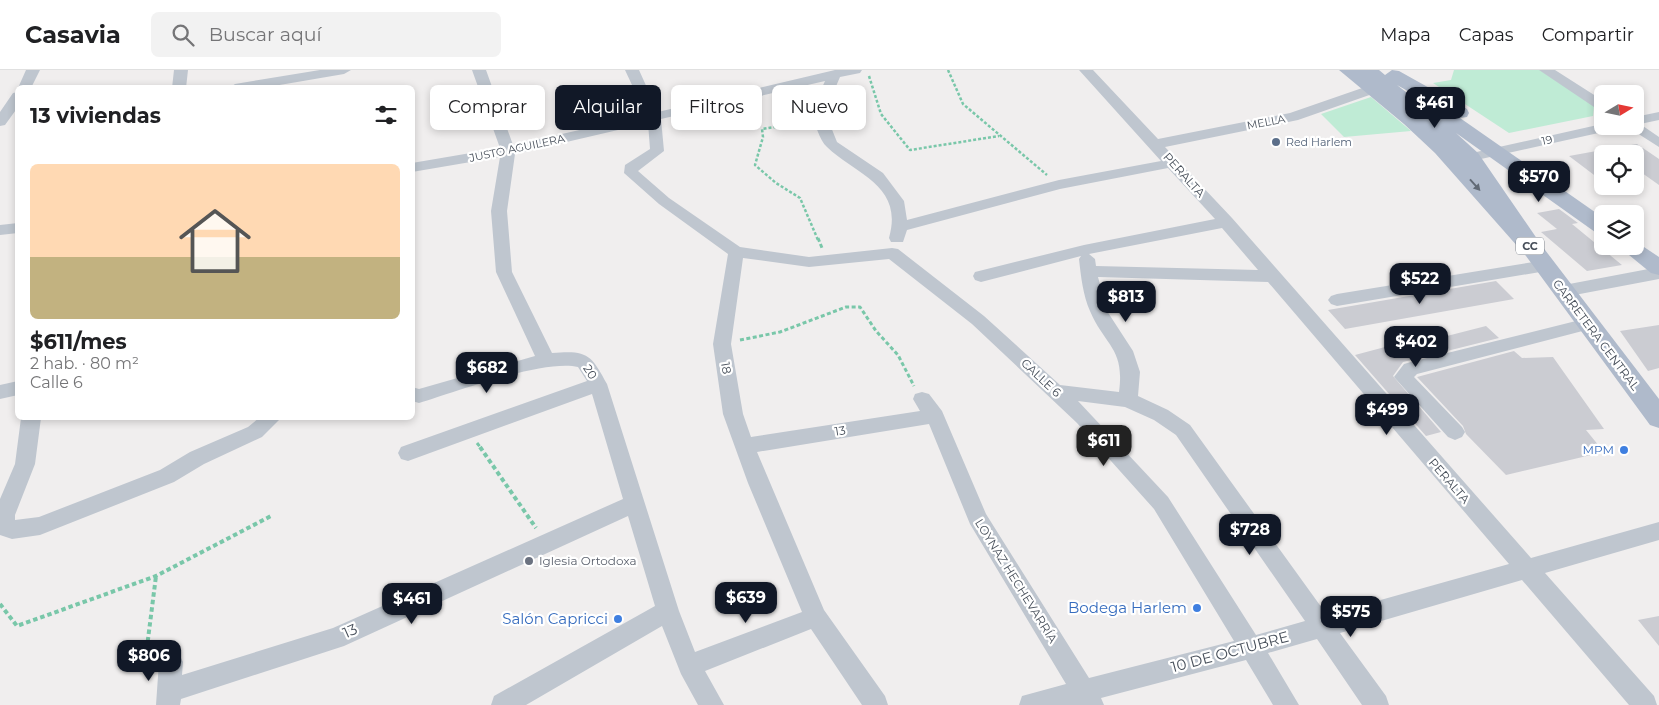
<!DOCTYPE html>
<html lang="es">
<meta charset="utf-8">
<style>
:root{--surface:#fff;--page:#f2f2f2;--text:#202124;--muted:#757577;--line:#e0e0e0;--accent:#111827}
body{margin:0;font-family:Montserrat,sans-serif;background:var(--page);color:var(--text);height:100vh;display:flex;flex-direction:column;font-size:19px;white-space:nowrap}
*{box-sizing:border-box;margin:0}
p{font-size:16px;color:var(--muted)}
.icon{flex:none;width:28px;height:28px;fill:none;stroke:currentColor;stroke-width:2;stroke-linecap:round;stroke-linejoin:round}
.map{position:relative;flex:1;overflow:hidden}
.drawer{position:absolute;left:15px;top:15px;width:400px;height:335px;display:flex;flex-direction:column;background:var(--surface);border-radius:8px;box-shadow:0 2px 8px #0003}
.drawer>*{flex:none}
.hud{position:absolute;left:430px;top:15px;width:475px;height:45px;display:flex;gap:10px}
.needle{width:32px;rotate:80deg}
.buttons{position:absolute;left:1594px;top:15px;display:grid;gap:10px}
.buttons a{display:grid;place-items:center;width:50px;height:50px;border-radius:8px;background:var(--surface);box-shadow:0 2px 8px #0003;font-size:25px}
.price{position:absolute;translate:-50% -42px;padding:0 11px;border-radius:10px;background:var(--accent);color:#fff;font-size:16px;line-height:32px;filter:drop-shadow(0 1px 2px #0008)}
.price::after{content:'';position:absolute;left:50%;top:30px;width:15px;height:11px;margin-left:-8px;background:inherit;clip-path:polygon(0 0,100% 0,50% 100%)}
.price.current{background:#222;color:#fff}
ul{padding:0;list-style:none}
li{display:grid;align-content:center;gap:10px;height:265px;padding:0 15px}
li span{display:grid;place-items:center;height:155px;border-radius:8px;color:#555}
li>.icon{margin-inline-start:auto}
span .icon{width:90px;height:90px;fill:#fffc;stroke-width:1}
li b{font-size:21px}
h2{display:flex;justify-content:space-between;align-items:center;height:60px;padding:0 15px;font-size:21px}
.chip{padding:0 18px;border-radius:8px;background:var(--surface);box-shadow:0 2px 8px #0003;font-size:18px;line-height:45px}
.chip.current{background:var(--accent);color:#fff}
header{display:flex;align-items:center;gap:30px;box-sizing:border-box;height:70px;padding:0 25px;background:var(--surface);border-bottom:1px solid var(--line)}
header strong{font-size:24px}
nav{display:flex;gap:28px;margin-inline-start:auto;font-size:18px}
.search{width:350px;height:45px;background:var(--page);display:flex;align-items:center;gap:12px;box-sizing:border-box;padding:0 18px;border-radius:8px;color:var(--muted);font-size:19px}
.map>svg:first-child{display:block}
</style>
<header>
<strong>Casavia</strong>
<div class="search"><svg class="icon" aria-label="search" viewBox="0 0 24 24"><circle cx="10" cy="10" r="6"/><path d="M15 15l6 6"/></svg>Buscar aquí</div>
<nav><a>Mapa</a><a>Capas</a><a>Compartir</a></nav>
</header>
<div class="map">
<svg width="1659" height="635" viewBox="0 0 1659 635">
<rect width="100%" height="100%" fill="#f0eeee"/>
<path fill="#bfebd5" d="M 1454,0 L 1540,0 L 1594,36 L 1593,46 L 1509,63 L 1433,13 L 1451,10 Z
M 1371,27 L 1411,61 L 1344,67 L 1321,44 Z"/>
<path fill="#cbccd2" d="M 1637,74 L 1659,89 L 1659,115 L 1635,98 L 1635,84 L 1614,84 L 1608,79 Z
M 1602,80 L 1602,111 L 1569,86 Z
M 1559,139 L 1578,153 L 1572,154 L 1622,195 L 1587,201 L 1541,162 L 1557,159 L 1537,143 Z
M 1496,211 L 1514,229 L 1345,259 L 1328,240 Z
M 1659,255 L 1659,298 L 1648,301 L 1620,261 Z
M 1486,256 L 1499,268 L 1403,292 L 1393,306 L 1441,362 L 1426,366 L 1355,285 L 1400,273 L 1404,277 Z
M 1514,281 L 1522,288 L 1553,287 L 1604,359 L 1586,360 L 1604,382 L 1506,405 L 1466,364 L 1463,356 L 1417,307 Z
M 1659,546 L 1659,576 L 1638,550 Z"/>
<g fill="none" stroke-linecap="round" stroke-linejoin="round">
<path stroke="#79c7a9" stroke-width="2.5" stroke-dasharray="3 2" stroke-linecap="butt" d="M 948,0 L 963,34 L 1047,105
M 869,6 L 881,44 L 910,80 L 999,66
M 806,52 L 762,59 L 763,67 L 755,95 L 776,113 L 800,128 L 818,170"/>
<path stroke="#79c7a9" stroke-width="3" stroke-dasharray="4 2.5" stroke-linecap="butt" d="M 818,168 L 822,178
M 740,270 L 780,262 L 846,237 L 860,237 L 876,261 L 898,285 L 914,316
M 477,373 L 481,378"/>
<path stroke="#79c7a9" stroke-width="4" stroke-dasharray="4.5 3" stroke-linecap="butt" d="M 480,377 L 536,458
M 0,534 L 17,556 L 156,506 L 271,446
M 155,582 L 147,577 L 156,506"/>
<path fill="#bfc6cf" fill-rule="evenodd" d="M 26,0 L 40,0 L 31,18 L 18,18 Z
M 174,0 L 188,0 L 186,18 L 172,18 Z
M 320,0 L 351,0 L 344,4 L 262,18 L 229,18 L 235,14 Z
M 472,0 L 486,0 L 513,75 L 646,45 L 625,0 L 639,0 L 658,42 L 835,0 L 862,0 L 860,3 L 840,7 L 825,42 L 837,72 L 883,103 L 904,131 L 907,150 L 1059,110 L 1161,91 L 1079,0 L 1093,0 L 1158,69 L 1290,43 L 1368,16 L 1378,16 L 1380,19 L 1378,22 L 1298,50 L 1165,77 L 1232,148 L 1531,488 L 1659,452 L 1659,470 L 1545,503 L 1654,626 L 1657,635 L 1629,635 L 1522,510 L 1340,563 L 1386,626 L 1389,635 L 1362,635 L 1317,569 L 1268,583 L 1299,635 L 1273,635 L 1246,590 L 1101,628 L 1104,635 L 1019,635 L 1022,626 L 1066,614 L 970,454 L 929,354 L 757,382 L 824,540 L 885,626 L 888,635 L 862,635 L 811,559 L 705,601 L 724,635 L 698,635 L 681,604 L 662,556 L 526,635 L 491,635 L 494,626 L 655,536 L 628,446 L 344,576 L 181,629 L 180,635 L 156,635 L 159,592 L 163,584 L 171,581 L 179,584 L 183,592 L 182,605 L 333,558 L 623,429 L 592,324 L 408,391 L 401,389 L 398,383 L 401,377 L 587,311 L 578,297 C 544,289 455,322 419,333 L 412,331 L 412,317 L 419,319 L 535,286 L 496,202 L 491,141 L 500,87 L 412,102 L 412,93 L 500,78 ZM 825,11 L 811,42 C 815,52 819,70 827,77 C 856,105 904,115 889,168 L 891,172 L 903,172 L 907,160 L 1060,119 L 1168,98 L 1215,149 L 1084,175 L 975,202 L 973,206 L 975,210 L 981,212 L 1081,186 L 1079,189 C 1081,207 1083,225 1090,241 C 1105,276 1125,278 1119,322 L 1060,315 L 984,246 L 898,179 L 892,178 L 809,187 L 740,177 L 669,128 L 638,101 L 664,81 L 661,49 ZM 648,53 L 650,79 L 625,95 L 624,103 L 659,134 L 728,184 L 713,274 L 723,344 L 748,413 L 802,542 L 695,582 L 679,541 L 607,314 C 591,284 587,280 552,283 L 512,202 L 507,141 L 515,84 ZM 1222,158 L 1258,200 L 1096,196 L 1095,189 L 1089,184 ZM 743,188 L 809,197 L 889,189 L 972,254 L 1077,353 L 1154,439 L 1234,571 L 1089,608 L 986,444 L 942,341 L 929,324 L 922,322 L 915,324 L 913,329 L 920,341 L 751,367 L 743,344 L 731,274 ZM 1098,207 L 1268,212 L 1509,494 L 1327,545 L 1190,355 L 1168,340 L 1138,326 L 1140,302 L 1133,281 L 1107,241 ZM 1078,331 L 1125,337 L 1154,350 L 1176,365 L 1305,551 L 1256,565 L 1168,427 Z
M 1539,0 L 1555,0 L 1602,30 L 1602,40 L 1597,39 Z
M 18,22 L 18,37 L 5,55 L 0,56 L 0,42 L 13,23 Z
M 1659,42 L 1659,50 L 1640,54 L 1659,67 L 1659,77 L 1626,56 L 1635,56 L 1635,47 Z
M 1602,54 L 1602,56 L 1619,56 L 1612,60 L 1454,95 L 1447,91 L 1454,87 Z
M 18,153 L 18,163 L 0,165 L 0,155 Z
M 1546,190 L 1552,192 L 1554,196 L 1552,200 L 1337,236 L 1331,234 L 1328,230 L 1331,226 L 1337,224 Z
M 1659,197 L 1659,209 L 1564,227 L 1558,225 L 1555,221 L 1558,217 L 1564,215 Z
M 1588,248 L 1594,250 L 1597,254 L 1594,258 L 1417,304 L 1414,307 L 1462,357 L 1465,362 L 1462,367 L 1455,370 L 1448,367 L 1394,307 L 1404,294 L 1411,292 Z
M 18,311 L 18,325 L 0,329 L 0,315 Z
M 21,348 L 41,348 L 35,394 L 15,445 L 15,450 L 39,447 L 160,400 L 190,382 L 248,357 L 259,348 L 281,348 L 262,367 L 204,394 L 174,412 L 40,465 L 12,469 L 0,465 L 0,429 L 15,394 Z"/>
<path fill="#afbacb" fill-rule="evenodd" d="M 1339,0 L 1379,0 L 1385,5 L 1392,0 L 1399,1 L 1467,39 L 1469,43 L 1467,47 L 1460,48 L 1602,147 L 1602,164 L 1595,162 L 1456,63 L 1478,83 L 1542,176 L 1659,329 L 1659,358 L 1650,355 L 1526,186 L 1435,83 L 1404,54 ZM 1397,15 L 1436,37 L 1430,41 Z
M 1635,171 L 1659,187 L 1659,205 L 1651,203 L 1618,176 L 1635,176 Z"/>
</g>
<defs><path id="oneway-solid" d="M-6-.8H1V-3.2L6.5 0L1 3.2V.8H-6Z" transform="scale(1.25)"/></defs>
<use fill="#616a76" href="#oneway-solid" transform="translate(1475 115) rotate(48)"/>
<circle fill="#5c6f8a" stroke="#fff" stroke-width="2" cx="1276" cy="72" r="5"/>
<g fill="#3f7fe0" stroke="#fff" stroke-width="2">
<circle cx="1624" cy="380" r="5"/>
<circle cx="1197" cy="538" r="5"/>
<circle cx="618" cy="549" r="5"/>
</g>
<circle fill="#6b7280" stroke="#fff" stroke-width="2" cx="529" cy="491" r="5"/>
<g text-anchor="middle" stroke-width="4.5" stroke-linejoin="round" paint-order="stroke">
<g font-size="11" fill="#474f5a" stroke="#fff">
<text transform="translate(1266 52) rotate(-11)" y="4">MELLA</text>
<text transform="translate(1547 70) rotate(-12)" y="4">19</text>
<text transform="translate(517 78) rotate(-12)" y="4">JUSTO AGUILERA</text>
</g>
<g font-size="11" fill="#4e5e75" stroke="#fff" text-anchor="start">
<text x="1286" y="76">Red Harlem</text>
</g>
<rect fill="#fff" stroke="#7e848c" stroke-width="1" x="1516" y="167.5" width="28" height="17" rx="4"/>
<g font-size="11" font-weight="bold" fill="#474f5a">
<text x="1530" y="180">CC</text>
</g>
<g font-size="12" fill="#474f5a" stroke="#fff">
<text transform="translate(1184 105) rotate(48)" y="4">PERALTA</text>
<text transform="translate(1596 265) rotate(53)" y="4">CARRETERA CENTRAL</text>
<text transform="translate(726 298) rotate(81)" y="4">18</text>
<text transform="translate(590 302) rotate(57)" y="4">20</text>
<text transform="translate(1041 308) rotate(43)" y="4">CALLE 6</text>
<text transform="translate(840 361) rotate(-9)" y="4">13</text>
<text transform="translate(1449 411) rotate(49)" y="4">PERALTA</text>
<text transform="translate(1016 511) rotate(58)" y="4">LOYNAZ HECHEVARRÍA</text>
</g>
<g font-size="12" fill="#366cbe" stroke="#fff" text-anchor="end">
<text x="1614" y="384">MPM</text>
</g>
<g font-size="12" fill="#5b616d" stroke="#fff" text-anchor="start">
<text x="539" y="495">Iglesia Ortodoxa</text>
</g>
<g font-size="15" fill="#366cbe" stroke="#fff" text-anchor="end">
<text x="1187" y="543">Bodega Harlem</text>
<text x="608" y="554">Salón Capricci</text>
</g>
<g font-size="15" fill="#474f5a" stroke="#fff">
<text transform="translate(350 561) rotate(-24)" y="5">13</text>
<text transform="translate(1230 582) rotate(-15)" y="5">10 DE OCTUBRE</text>
</g>
</g>
</svg>
<div class="buttons">
<a><svg class="needle" viewBox="-14 -14 28 28"><path d="M0-13l5 13h-10z" fill="#e53935"/><path d="M0 13l5-13h-10z" fill="#757577"/></svg></a>
<a><svg class="icon" aria-label="locate" viewBox="0 0 24 24"><circle cx="12" cy="12" r="6"/><path d="M12 2v4M12 18v4M2 12h4M18 12h4"/></svg></a>
<a><svg class="icon" aria-label="layers" viewBox="0 0 24 24"><path d="M12 4l9 5-9 5-9-5zM3 14l9 5 9-5"/></svg></a>
</div>
<b class="price" style="left:1435px;top:59px">$461</b>
<b class="price" style="left:1539px;top:133px">$570</b>
<b class="price" style="left:1420px;top:235px">$522</b>
<b class="price" style="left:1126px;top:253px">$813</b>
<b class="price" style="left:1416px;top:298px">$402</b>
<b class="price" style="left:487px;top:324px">$682</b>
<b class="price" style="left:1387px;top:366px">$499</b>
<b class="price current" style="left:1104px;top:397px">$611</b>
<b class="price" style="left:1250px;top:486px">$728</b>
<b class="price" style="left:746px;top:554px">$639</b>
<b class="price" style="left:412px;top:555px">$461</b>
<b class="price" style="left:1351px;top:568px">$575</b>
<b class="price" style="left:149px;top:612px">$806</b>
<div class="hud">
<a class="chip">Comprar</a>
<a class="chip current">Alquilar</a>
<a class="chip">Filtros</a>
<a class="chip">Nuevo</a>
</div>
<section class="drawer">
<h2>13 viviendas<svg class="icon" aria-label="filters" viewBox="0 0 24 24"><path d="M4 7h16M4 17h16"/><circle cx="9" cy="7" r="2"/><circle cx="15" cy="17" r="2"/></svg></h2>
<ul>
<li><span style="background:linear-gradient(#ffd9b3 60%,#c2b280 0)"><svg class="icon" aria-label="home" viewBox="0 0 24 24"><path d="M3 11l9-7 9 7M6 9v11h12V9"/></svg></span><div><b>$611/mes</b><p>2 hab. · 80 m²</p><p>Calle 6</p></div></li>
</ul>
</section>
</div>
